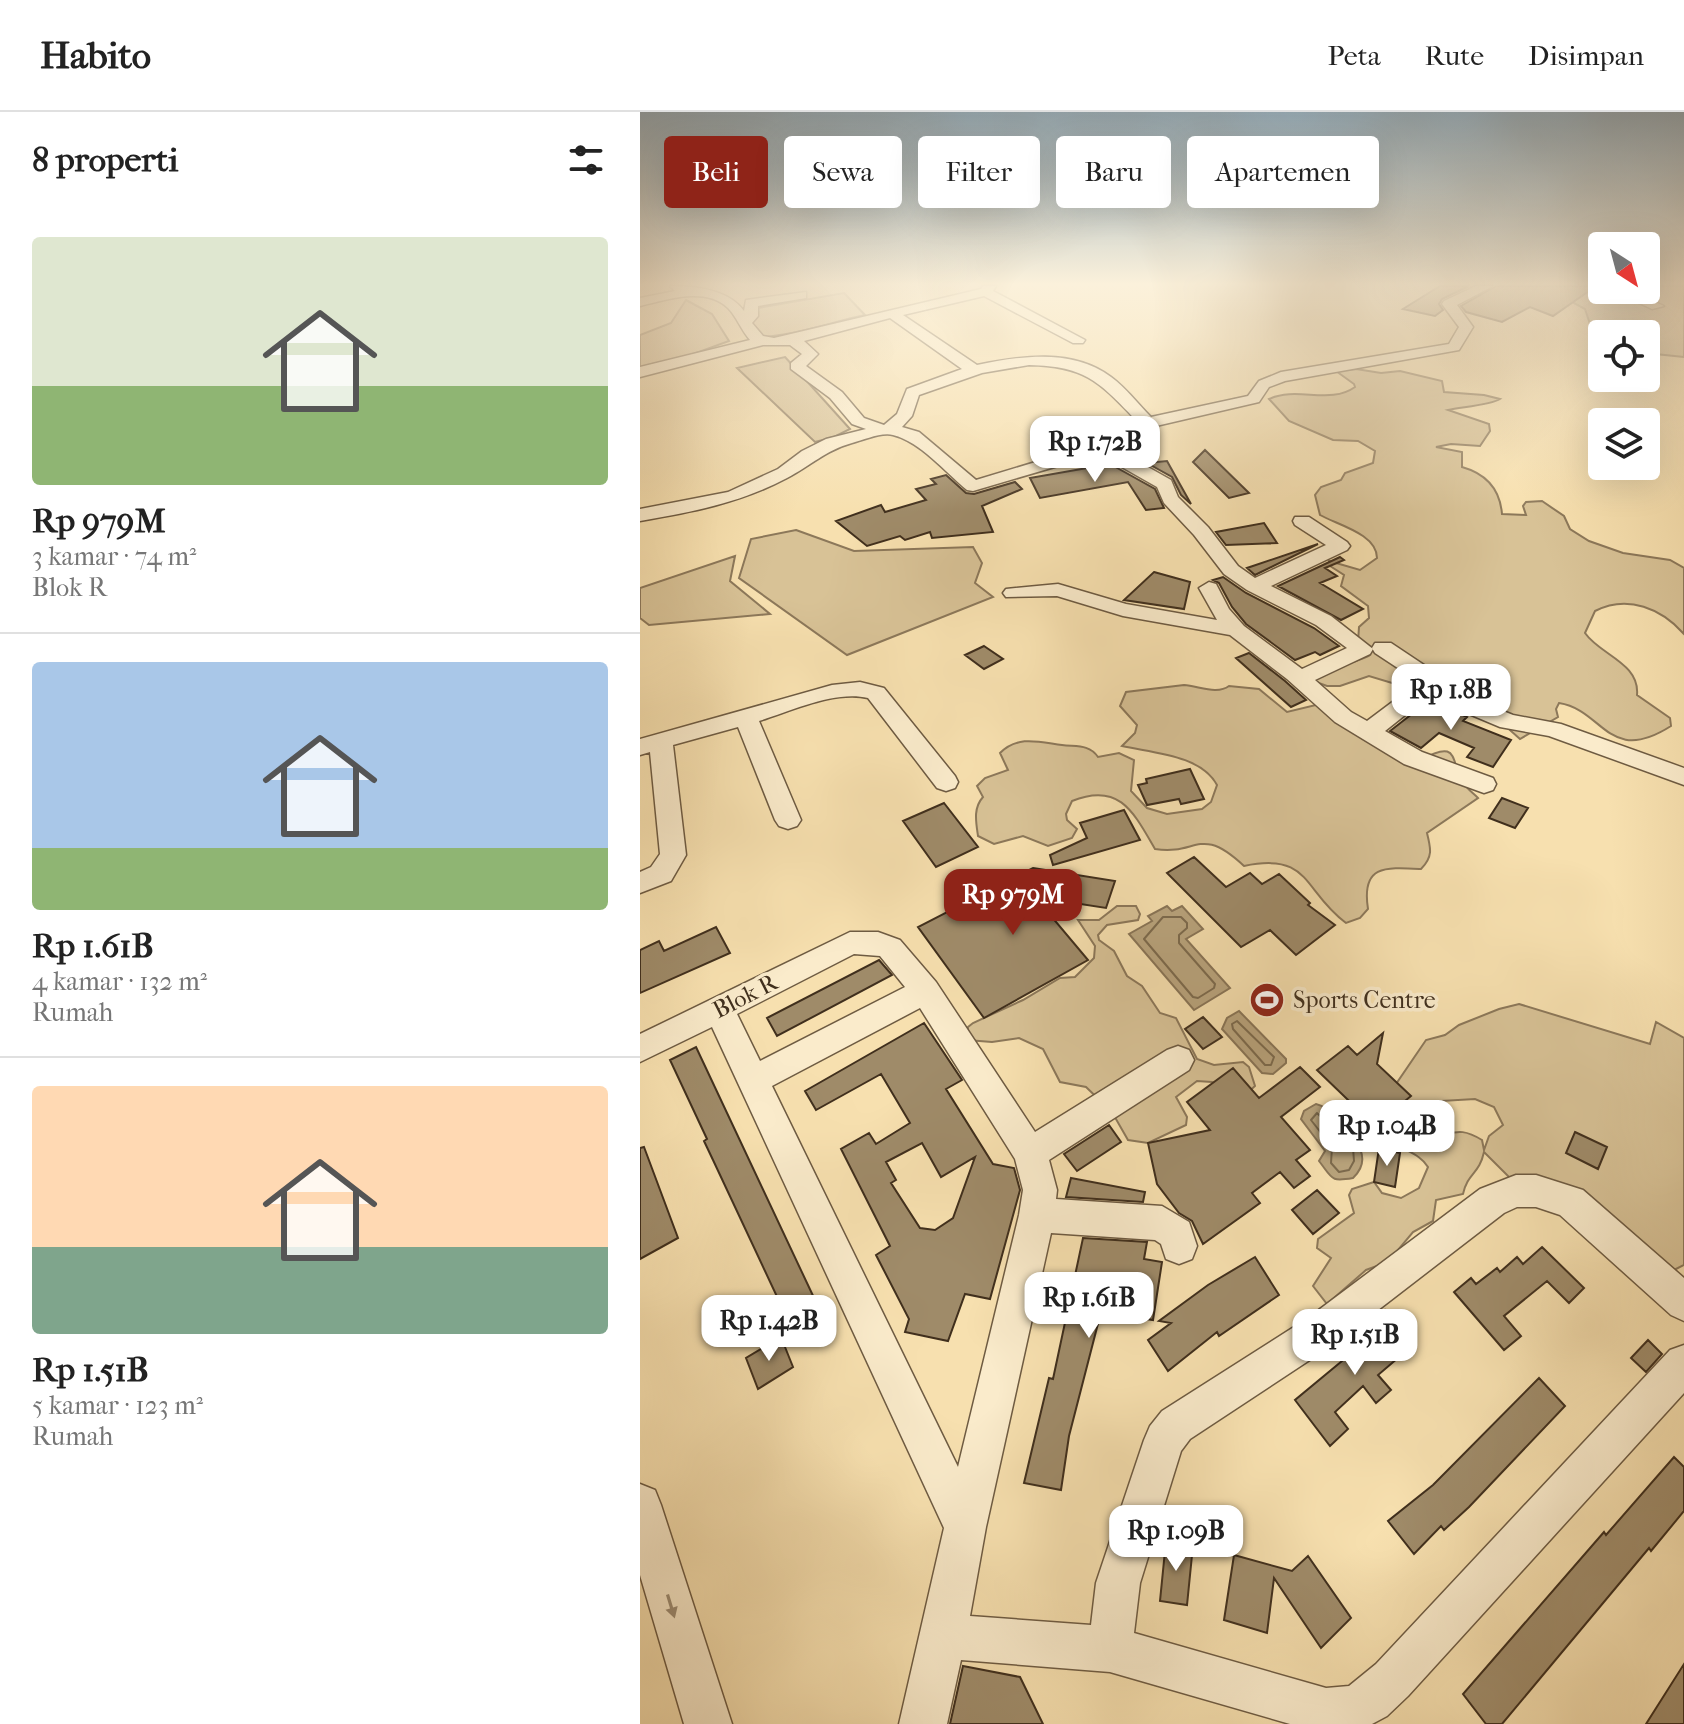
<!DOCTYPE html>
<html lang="id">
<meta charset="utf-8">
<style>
:root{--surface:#fff;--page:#f2f2f2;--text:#222;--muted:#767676;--line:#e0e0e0;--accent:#8f2418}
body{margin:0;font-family:"IM FELL French Canon",serif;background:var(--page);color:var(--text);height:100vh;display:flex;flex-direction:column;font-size:30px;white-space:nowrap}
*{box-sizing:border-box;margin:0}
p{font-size:26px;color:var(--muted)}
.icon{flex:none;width:44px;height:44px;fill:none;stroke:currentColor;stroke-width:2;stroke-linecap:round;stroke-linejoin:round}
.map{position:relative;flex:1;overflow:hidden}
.details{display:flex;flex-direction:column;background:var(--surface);width:640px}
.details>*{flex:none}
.hud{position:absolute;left:24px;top:24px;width:760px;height:72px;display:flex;gap:16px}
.needle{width:52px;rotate:144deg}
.buttons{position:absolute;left:948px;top:120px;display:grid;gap:16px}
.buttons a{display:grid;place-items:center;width:72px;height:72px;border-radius:8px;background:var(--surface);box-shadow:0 8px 32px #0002;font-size:40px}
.price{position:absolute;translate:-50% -68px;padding:0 18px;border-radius:16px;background:#fff;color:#222;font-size:26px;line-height:52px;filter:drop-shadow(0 2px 4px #0008)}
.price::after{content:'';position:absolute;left:50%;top:48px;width:24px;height:18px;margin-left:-12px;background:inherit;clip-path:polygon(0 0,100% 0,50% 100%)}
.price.current{background:var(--accent);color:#fff}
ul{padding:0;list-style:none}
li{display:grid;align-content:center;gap:16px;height:424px;padding:0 32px}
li+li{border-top:2px solid var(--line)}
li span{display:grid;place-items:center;height:248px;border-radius:8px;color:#555}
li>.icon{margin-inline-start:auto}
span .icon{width:144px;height:144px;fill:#fffc;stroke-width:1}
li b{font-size:34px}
h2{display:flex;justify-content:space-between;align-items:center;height:96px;padding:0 32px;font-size:34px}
.pill{padding:0 28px;border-radius:8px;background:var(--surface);box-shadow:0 8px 32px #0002;font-size:28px;line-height:72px}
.pill.current{background:var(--accent);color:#fff}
header{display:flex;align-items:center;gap:48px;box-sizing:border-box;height:112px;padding:0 40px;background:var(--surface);border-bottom:2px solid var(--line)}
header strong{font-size:38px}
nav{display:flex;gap:44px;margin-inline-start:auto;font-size:28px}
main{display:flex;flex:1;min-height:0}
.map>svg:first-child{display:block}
</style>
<header>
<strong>Habito</strong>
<nav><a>Peta</a><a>Rute</a><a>Disimpan</a></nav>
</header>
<main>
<section class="details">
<h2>8 properti<svg class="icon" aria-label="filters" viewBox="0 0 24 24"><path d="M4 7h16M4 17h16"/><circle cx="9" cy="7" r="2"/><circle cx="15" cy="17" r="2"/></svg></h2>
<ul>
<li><span style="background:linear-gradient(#dfe7d0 60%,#8fb573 0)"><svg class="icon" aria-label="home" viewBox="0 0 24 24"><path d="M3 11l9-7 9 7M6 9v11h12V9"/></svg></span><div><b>Rp 979M</b><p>3 kamar · 74 m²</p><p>Blok R</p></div></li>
<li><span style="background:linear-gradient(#a9c7e8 75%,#8fb573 0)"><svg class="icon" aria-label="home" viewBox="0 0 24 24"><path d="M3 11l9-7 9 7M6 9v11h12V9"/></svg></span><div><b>Rp 1.61B</b><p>4 kamar · 132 m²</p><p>Rumah</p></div></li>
<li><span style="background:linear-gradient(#ffd9b3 65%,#7fa58c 0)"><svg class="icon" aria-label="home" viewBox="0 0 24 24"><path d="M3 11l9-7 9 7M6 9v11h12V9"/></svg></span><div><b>Rp 1.51B</b><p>5 kamar · 123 m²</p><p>Rumah</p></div></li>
</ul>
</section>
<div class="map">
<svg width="1044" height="1612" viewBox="0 0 1044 1612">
<rect width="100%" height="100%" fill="#f7e0af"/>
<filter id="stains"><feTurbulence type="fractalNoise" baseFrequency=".0025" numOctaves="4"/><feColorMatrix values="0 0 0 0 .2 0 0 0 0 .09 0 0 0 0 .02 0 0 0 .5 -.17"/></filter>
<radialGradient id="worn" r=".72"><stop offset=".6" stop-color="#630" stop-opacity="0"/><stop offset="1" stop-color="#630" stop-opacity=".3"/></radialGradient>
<path fill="#d8c296" stroke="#8c785a" stroke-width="2" d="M 868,174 L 962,174 L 962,178 L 1006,178 L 1006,174 L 1044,174 L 1044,245 L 1006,241 L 1006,222 L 962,222 L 962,228 L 955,227 L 945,197 L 914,180 Z
M 204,181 L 225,203 C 191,210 151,225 118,225 L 111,214 L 112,197 Z
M 46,188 L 72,202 L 89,229 L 26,252 L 0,258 L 0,223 L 31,211 Z
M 145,245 L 210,317 L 194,325 L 175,330 L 97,256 Z
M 716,257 L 741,261 L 760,259 L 802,269 L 804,280 L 844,283 L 860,287 C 851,293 822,295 808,298 L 849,312 L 850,319 L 840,334 L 811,332 L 796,335 L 822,340 L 822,355 C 847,362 860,377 862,402 L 886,403 L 883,394 L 886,390 L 902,389 L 924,404 L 930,417 L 949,429 L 983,441 L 1030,448 L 1044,456 L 1044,522 C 1022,497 988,482 955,499 L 945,521 C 960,543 1000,551 997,583 L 1030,606 L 1031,614 C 968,654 964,598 919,591 L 916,597 L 918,605 L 880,627 L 861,610 L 805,579 L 772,577 L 729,564 L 700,574 L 687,574 L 676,570 L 674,563 C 686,558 724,548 730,543 L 718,530 L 719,515 L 729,506 L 728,494 L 701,474 L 704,463 L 690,454 L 689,449 L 720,458 L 737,446 C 737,422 698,413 680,403 L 675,383 L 681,375 L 701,368 L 705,361 L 733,351 L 735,339 L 718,329 L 693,328 L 649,309 L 629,287 C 657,274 690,293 715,275 L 714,272 L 696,259 Z
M 156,418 L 214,439 L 333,435 L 342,451 L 335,471 L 353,485 L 207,543 L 99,466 L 111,427 Z
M 95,444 L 90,469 L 130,502 L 9,513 L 0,506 L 0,476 Z
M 544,573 C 559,574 577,583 589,574 L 619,577 L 647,600 L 684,591 L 718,608 L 729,609 L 780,648 C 821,626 809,649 824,671 C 827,677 833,681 838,686 L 787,721 C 791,737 793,745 781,757 C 745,755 721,753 728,797 L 720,806 L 706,811 C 662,778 671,740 604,754 C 559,712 558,744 515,737 C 493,699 479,670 432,689 L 426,702 L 427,708 L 437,717 L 432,726 L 408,734 L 383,724 L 354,732 L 338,724 C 336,710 333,696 343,685 L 337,674 L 345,666 L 368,658 L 360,641 C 378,623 399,630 422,633 C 436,635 449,632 458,645 L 479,641 L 494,648 L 491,679 L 507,696 L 527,702 L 562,697 L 571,690 L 577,673 C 561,643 513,641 482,634 L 495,621 L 497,613 L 480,594 L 486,580 Z
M 477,794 L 496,794 L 500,802 L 498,808 L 467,813 L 458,823 L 459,828 L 474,839 L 487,864 L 502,874 L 520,901 L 536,906 L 557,947 L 574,953 L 603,950 L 609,955 L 615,974 L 604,984 L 572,970 L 557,969 L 536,985 L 547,1005 L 546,1013 L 508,1031 L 488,1028 L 472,1000 L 446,975 L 420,970 L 403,937 L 379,926 L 352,930 L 327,928 L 328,915 L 333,911 L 383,888 L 420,866 L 435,865 L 454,846 L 455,834 L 438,808 L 459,808 Z
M 879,892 L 1010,932 L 1016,910 L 1044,926 L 1044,1153 L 1034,1158 L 876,1072 L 844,1040 C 839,1063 828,1060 823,1082 L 796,1088 L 793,1109 L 773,1120 L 748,1150 L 726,1158 L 687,1192 L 673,1174 L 691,1146 L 677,1136 L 678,1127 L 714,1101 L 709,1083 L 712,1077 L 734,1070 L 742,1081 L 761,1086 L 779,1076 L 788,1055 C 778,1038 754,1038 746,1020 L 752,1015 C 764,1018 780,1025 791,1024 C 815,1022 819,1014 842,1028 L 844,1038 L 849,1024 L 863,1013 L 854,995 L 835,987 L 767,991 L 754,975 L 786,928 L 805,923 L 819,913 L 859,897 Z"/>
<path fill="#b9a47d" stroke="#897557" stroke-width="2" d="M 527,794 L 532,799 L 542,794 L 563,817 L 546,827 L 590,876 L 554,898 L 489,822 L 512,809 L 508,804 Z
M 599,899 L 646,947 L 646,951 L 633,962 L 622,961 L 582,917 L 587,906 Z
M 676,992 C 687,994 693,1004 701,1012 C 715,1027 734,1046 713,1066 C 690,1070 693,1067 679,1049 L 685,1039 L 661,1007 L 664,999 Z"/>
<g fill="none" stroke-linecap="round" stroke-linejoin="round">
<path stroke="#7c6a4d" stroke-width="2" d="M 523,805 L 541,805 L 547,811 L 547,816 L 539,823 L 539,831 L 575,872 L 574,876 L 558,886 L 553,885 L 504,827 Z
M 597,909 L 634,945 L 631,953 L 625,953 L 593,917 L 592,912 Z
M 677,1001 L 713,1036 L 714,1049 L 709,1058 L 699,1060 L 691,1051 L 692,1035 L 671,1008 Z"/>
</g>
<path fill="#9f8b69" stroke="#402f1d" stroke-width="2" fill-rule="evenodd" d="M 800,174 L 829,174 L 802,187 L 799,192 L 803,198 L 795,204 L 763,197 Z
M 856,174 L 956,174 L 913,204 L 890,195 L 862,210 L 826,200 L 821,194 Z
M 565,338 L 609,381 L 589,386 L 553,350 Z
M 527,349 L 551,392 L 541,383 L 532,365 L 507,351 Z
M 470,352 L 515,377 L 524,396 L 506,398 L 488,370 L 400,386 L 390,366 Z
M 306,363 L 326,381 L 334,382 L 375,370 L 382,377 L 342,394 L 353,420 L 292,426 L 290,420 L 265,428 L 260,424 L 227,434 L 196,409 L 241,393 L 245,400 L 286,388 L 276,377 L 296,372 L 291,367 Z
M 624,411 L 637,431 L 586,433 L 576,420 Z
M 678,432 L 615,463 L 607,456 Z
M 700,445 L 704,448 L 685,456 L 697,464 L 680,471 L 723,497 L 701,508 L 638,474 Z
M 514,460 L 550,470 L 544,497 L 484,488 Z
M 583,465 L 606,481 L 674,516 L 699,534 L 680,543 L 675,540 L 655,548 L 606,512 L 592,495 L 579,471 L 573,468 Z
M 344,534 L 363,547 L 344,557 L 325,543 Z
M 609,541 L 645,569 L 666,588 L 651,595 L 596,546 Z
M 790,588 L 827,605 L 823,609 L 871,628 L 853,655 L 827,645 L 834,636 L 799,621 L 781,636 L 750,619 Z
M 550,657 L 564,687 L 541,692 L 539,687 L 507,693 L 498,673 L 507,671 L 506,667 Z
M 862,686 L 888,696 L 875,716 L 849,706 Z
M 304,691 L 338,735 L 296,755 L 263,709 Z
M 484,698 L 500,728 L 413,753 L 410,743 L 447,726 L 440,711 Z
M 554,745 L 586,775 L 610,761 L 622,772 L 639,762 L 670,791 L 668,793 L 695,813 L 656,843 L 630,818 L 601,835 L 527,761 Z
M 393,756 L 475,769 L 466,796 L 395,785 L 448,848 L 344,906 L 278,815 Z
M 76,815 L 90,841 L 0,881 L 0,838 L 19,829 L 24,839 Z
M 239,848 L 252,863 L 137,924 L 127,906 Z
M 563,905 L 582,925 L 563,937 L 545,917 Z
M 284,911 L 322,968 L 306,977 L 353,1052 L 374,1056 L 380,1078 L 350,1187 L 325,1182 L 308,1229 L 265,1220 L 269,1207 L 236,1143 L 250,1134 L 201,1037 L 229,1021 L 236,1032 L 270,1011 L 241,962 L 176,998 L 165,979 ZM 282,1031 L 301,1065 L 335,1045 L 313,1106 L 295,1118 L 280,1116 L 251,1071 L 256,1068 L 246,1050 Z
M 743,921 L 737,952 L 771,984 L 735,1014 L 677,958 L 708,934 L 717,943 Z
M 56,935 L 175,1188 L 147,1206 L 73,1048 L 64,1029 L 67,1027 L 30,948 Z
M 660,955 L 680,975 L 641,1005 L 670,1038 L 656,1048 L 670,1064 L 654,1076 L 640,1060 L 612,1081 L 620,1091 L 563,1132 L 552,1109 L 539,1101 L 517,1072 L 508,1031 L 570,1018 L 547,990 L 593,956 L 619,986 Z
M 469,1013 L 481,1030 L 437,1059 L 424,1042 Z
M 935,1020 L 967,1035 L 958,1057 L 926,1041 Z
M 4,1035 L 38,1126 L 0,1147 L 0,1036 Z
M 739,1036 L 760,1041 L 755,1075 L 734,1070 Z
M 431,1066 L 505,1080 L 503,1090 L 426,1085 Z
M 677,1078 L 699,1101 L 673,1122 L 652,1098 Z
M 443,1126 L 507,1130 L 504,1147 L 522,1150 L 513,1208 L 461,1200 L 429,1324 L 421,1378 L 384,1371 L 409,1266 L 413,1267 Z
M 902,1135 L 944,1176 L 929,1191 L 907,1169 L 864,1204 L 881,1224 L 864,1238 L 814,1180 L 831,1166 L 836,1172 L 857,1156 L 860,1160 L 877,1145 L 883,1152 Z
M 615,1145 L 639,1183 L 579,1224 L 577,1220 L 528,1259 L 508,1228 L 531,1211 L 519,1209 L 568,1173 Z
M 745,1198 L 773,1233 L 738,1263 L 751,1278 L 736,1291 L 723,1274 L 695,1300 L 708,1317 L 690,1334 L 655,1288 L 702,1249 L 701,1247 L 732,1220 L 727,1213 Z
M 141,1225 L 153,1255 L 118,1277 L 106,1246 Z
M 1008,1228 L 1022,1242 L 1006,1260 L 991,1246 Z
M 899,1266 L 925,1294 L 829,1395 L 804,1418 L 801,1414 L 774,1442 L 748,1409 L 793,1373 Z
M 1034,1345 L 1044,1355 L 1044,1399 L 1011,1439 L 1009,1436 L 862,1612 L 846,1612 L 823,1582 L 964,1420 L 966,1423 Z
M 526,1429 L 553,1433 L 547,1493 L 520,1489 Z
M 594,1443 L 652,1459 L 668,1444 L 711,1506 L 681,1536 L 634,1466 L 627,1521 L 584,1508 Z
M 1044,1552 L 1044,1612 L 1006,1612 Z
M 323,1554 L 380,1565 L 403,1612 L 310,1612 Z"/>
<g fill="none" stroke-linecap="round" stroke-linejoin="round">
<g stroke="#6e5b42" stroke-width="3">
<path id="minor" d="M 30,174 C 55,174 88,177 104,199 L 106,188 L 166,180 L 166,186 L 118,194 L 118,204 L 112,211 L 123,224 L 134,226 L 341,177 L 343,174 L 356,174 L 353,179 L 445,228 L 443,231 L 433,231 L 344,184 L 263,203 L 337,253 C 380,244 433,236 471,265 C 486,276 498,292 511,305 L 608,284 L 619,269 L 641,260 L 809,232 L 819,215 L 802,192 L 804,189 L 836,174 L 853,174 L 817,193 L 833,215 L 819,238 L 645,269 L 629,275 L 619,290 L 516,314 L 474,336 L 531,368 L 538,385 L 568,415 L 598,454 L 615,466 L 686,433 L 655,413 L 653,409 L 655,405 L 669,405 L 707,430 L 710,434 L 707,438 L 631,474 L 691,504 L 733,537 L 730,542 L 675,568 L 711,600 L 727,609 L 779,570 L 735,541 L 732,536 L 735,531 L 751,531 L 838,589 L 873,603 L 921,612 L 1044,656 L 1044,673 L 909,624 L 860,615 L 822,599 L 794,580 L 745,619 L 782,640 L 853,666 L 856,672 L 853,678 L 844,681 L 764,652 L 695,610 L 647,567 L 590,523 L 483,504 L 417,484 L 366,485 L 363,481 L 366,477 L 418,472 L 486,492 L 577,508 L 559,476 L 569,470 L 576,472 L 589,497 L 604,514 L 662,557 L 707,536 L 676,513 L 607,478 L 584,462 L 554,423 L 524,391 L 517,375 L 459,342 L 333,379 L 327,378 C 305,360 281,330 253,323 C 241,320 224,328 212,331 C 186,338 170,354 147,366 C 100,391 52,400 0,409 L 0,397 L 88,380 L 138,357 L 162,339 L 186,327 L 226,317 L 212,312 L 190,286 L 151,257 L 151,251 L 162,242 L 150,233 L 123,233 L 0,265 L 0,255 L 110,228 C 101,218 97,205 88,196 C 65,174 26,188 0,194 L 0,186 L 35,179 ZM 250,206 L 322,257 L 267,277 L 257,302 L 244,313 L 224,306 L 202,280 L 166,254 L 178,242 L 164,229 ZM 389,253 C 447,254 460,271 498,310 L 455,332 L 336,368 L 279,320 L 262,315 L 272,304 L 279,283 L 342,261 Z
M 971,178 L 989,178 L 1024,194 L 1012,197 Z
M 220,570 L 244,576 L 315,664 L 318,670 L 315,676 L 306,679 L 297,676 L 228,586 C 195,578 151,599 119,609 L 161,708 L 157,714 L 148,717 L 139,714 L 135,708 L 98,615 L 33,633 L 46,743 L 31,769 L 0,781 L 0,760 L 11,755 L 20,742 L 10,640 L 0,643 L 0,627 L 192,573 Z
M 210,820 L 238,820 L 260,828 L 296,870 L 395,1020 L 527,938 L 538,934 L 549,938 L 554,948 L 549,958 L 409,1048 L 417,1078 L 416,1087 L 522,1094 L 549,1110 L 557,1134 L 552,1147 L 539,1152 L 526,1147 L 521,1132 L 515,1128 L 411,1121 L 346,1415 L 330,1504 L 451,1513 L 456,1471 L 504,1328 L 510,1314 L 522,1299 L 668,1206 L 840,1077 L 876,1063 L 896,1063 L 943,1078 L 1044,1166 L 1044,1209 L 1031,1203 L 920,1103 L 896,1095 L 877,1095 L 864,1101 L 694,1232 L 550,1327 L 541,1339 L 500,1471 L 494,1521 L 686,1576 L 709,1574 L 736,1552 L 1030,1238 L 1044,1233 L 1044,1281 L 768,1584 L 747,1604 L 732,1612 L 650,1612 L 470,1560 L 321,1548 L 307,1612 L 259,1612 L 304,1416 L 72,915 L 0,950 L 0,922 ZM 214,842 L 240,844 L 265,875 L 120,949 L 97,902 ZM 280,896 L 375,1047 L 383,1078 L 379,1103 L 318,1355 L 132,974 Z
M 0,1372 L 15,1378 L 21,1393 L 92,1612 L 44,1612 L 0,1463 Z"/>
</g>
<use href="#minor" fill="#faebcb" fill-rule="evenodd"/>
</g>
<defs><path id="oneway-solid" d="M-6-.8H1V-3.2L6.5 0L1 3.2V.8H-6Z" transform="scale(2)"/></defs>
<use fill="#9d8d74" href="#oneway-solid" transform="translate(31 1494) rotate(73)"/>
<linearGradient id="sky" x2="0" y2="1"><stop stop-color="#95aebd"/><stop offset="0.43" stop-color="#fbf1db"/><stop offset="1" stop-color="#fbf1db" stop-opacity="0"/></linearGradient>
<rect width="1044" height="400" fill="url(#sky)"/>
<defs>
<g id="stadium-disc" transform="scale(1.8)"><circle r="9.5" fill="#8f2418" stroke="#faebcb"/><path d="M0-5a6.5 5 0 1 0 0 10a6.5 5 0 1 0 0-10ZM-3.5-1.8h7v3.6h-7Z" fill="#fff"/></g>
</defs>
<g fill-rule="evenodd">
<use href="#stadium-disc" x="627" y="888"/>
</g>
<g text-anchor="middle" stroke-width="7" stroke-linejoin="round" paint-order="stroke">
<g font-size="24" fill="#402f1d" stroke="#faebcb">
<text transform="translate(105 884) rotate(-27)" y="8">Blok R</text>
</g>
<g font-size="24" fill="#402f1d" stroke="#faebcb" text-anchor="start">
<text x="653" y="896">Sports Centre</text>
</g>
</g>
<rect width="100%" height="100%" filter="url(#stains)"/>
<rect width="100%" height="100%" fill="url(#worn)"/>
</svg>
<div class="buttons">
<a><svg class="needle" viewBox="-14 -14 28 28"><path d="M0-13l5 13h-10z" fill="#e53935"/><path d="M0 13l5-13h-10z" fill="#767676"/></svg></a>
<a><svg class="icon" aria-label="locate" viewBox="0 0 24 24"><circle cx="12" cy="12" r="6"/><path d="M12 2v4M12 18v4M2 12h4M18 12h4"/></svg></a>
<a><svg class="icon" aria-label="layers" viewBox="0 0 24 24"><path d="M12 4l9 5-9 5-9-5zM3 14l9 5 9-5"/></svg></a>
</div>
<b class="price" style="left:455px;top:372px">Rp 1.72B</b>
<b class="price" style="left:811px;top:620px">Rp 1.8B</b>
<b class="price current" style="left:373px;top:825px">Rp 979M</b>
<b class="price" style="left:747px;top:1056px">Rp 1.04B</b>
<b class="price" style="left:449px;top:1228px">Rp 1.61B</b>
<b class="price" style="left:129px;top:1251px">Rp 1.42B</b>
<b class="price" style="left:715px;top:1265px">Rp 1.51B</b>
<b class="price" style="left:536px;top:1461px">Rp 1.09B</b>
<div class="hud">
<a class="pill current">Beli</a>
<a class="pill">Sewa</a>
<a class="pill">Filter</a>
<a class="pill">Baru</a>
<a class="pill">Apartemen</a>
</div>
</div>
</main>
